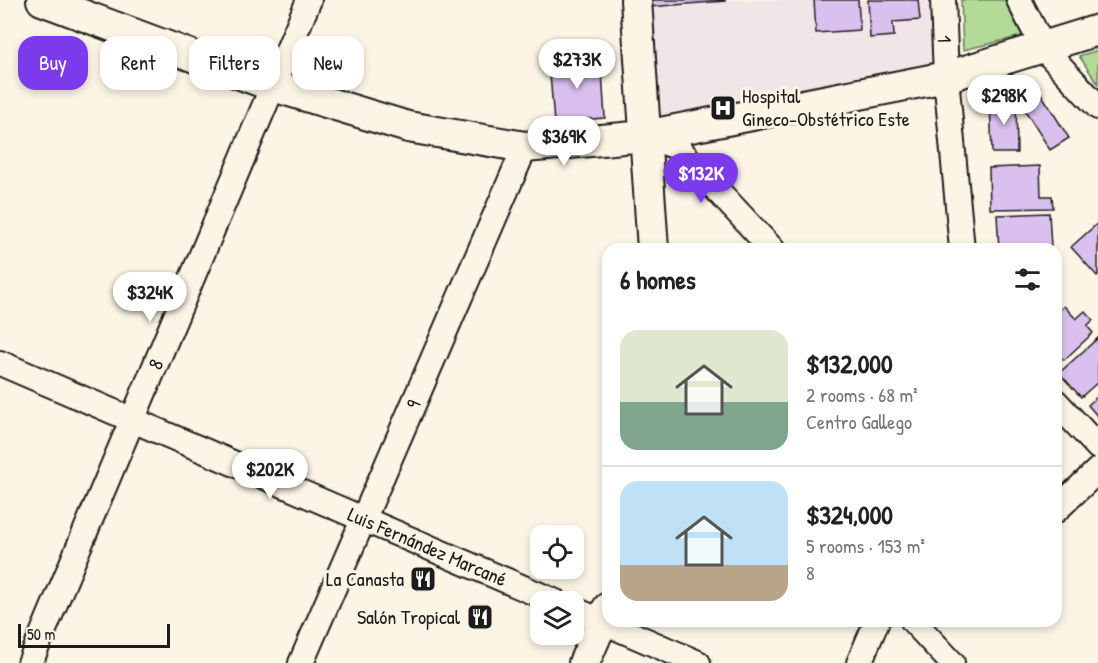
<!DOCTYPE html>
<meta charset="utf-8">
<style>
:root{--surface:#fff;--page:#f6f6f6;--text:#222;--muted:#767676;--line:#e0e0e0;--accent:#7c3aed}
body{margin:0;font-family:"Patrick Hand",sans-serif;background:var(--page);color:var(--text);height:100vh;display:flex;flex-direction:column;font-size:22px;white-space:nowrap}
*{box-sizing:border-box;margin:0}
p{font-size:20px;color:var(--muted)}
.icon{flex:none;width:33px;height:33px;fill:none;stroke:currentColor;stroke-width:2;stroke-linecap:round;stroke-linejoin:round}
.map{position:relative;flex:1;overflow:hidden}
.panel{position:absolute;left:602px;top:243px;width:460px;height:384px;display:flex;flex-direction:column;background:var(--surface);border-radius:18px;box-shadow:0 3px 9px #0003}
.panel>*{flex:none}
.guide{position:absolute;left:18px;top:36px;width:494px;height:54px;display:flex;gap:12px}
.buttons{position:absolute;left:530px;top:525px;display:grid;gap:12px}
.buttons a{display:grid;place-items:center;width:54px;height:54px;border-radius:12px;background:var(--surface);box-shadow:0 3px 9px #0003;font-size:30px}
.scale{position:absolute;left:18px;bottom:15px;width:152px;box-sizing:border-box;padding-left:6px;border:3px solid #1c1c1c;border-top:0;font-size:16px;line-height:21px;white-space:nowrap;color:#1c1c1c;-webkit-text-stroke:4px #fcf5e5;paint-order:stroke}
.price{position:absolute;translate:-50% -51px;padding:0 14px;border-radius:21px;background:#fff;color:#222;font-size:20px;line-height:39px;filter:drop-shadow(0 2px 3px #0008)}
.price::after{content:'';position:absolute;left:50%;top:36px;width:18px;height:14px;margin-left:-9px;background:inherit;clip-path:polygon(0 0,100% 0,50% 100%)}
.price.current{background:var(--accent);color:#fff}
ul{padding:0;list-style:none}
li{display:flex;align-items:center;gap:18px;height:150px;padding:0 18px}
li+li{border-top:2px solid var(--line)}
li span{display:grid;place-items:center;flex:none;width:168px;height:120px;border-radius:18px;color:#555}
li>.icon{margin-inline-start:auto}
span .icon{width:72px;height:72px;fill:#fffc;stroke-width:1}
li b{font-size:26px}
h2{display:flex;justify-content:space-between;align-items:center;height:72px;padding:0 18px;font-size:26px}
.tag{padding:0 21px;border-radius:18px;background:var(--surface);box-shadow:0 3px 9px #0003;font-size:21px;line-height:54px}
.tag.current{background:var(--accent);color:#fff}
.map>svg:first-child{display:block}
</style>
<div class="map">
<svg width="1098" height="663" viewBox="0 0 1098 663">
<rect width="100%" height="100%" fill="#fcf5e5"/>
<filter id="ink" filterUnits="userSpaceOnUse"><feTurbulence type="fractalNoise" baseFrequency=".0167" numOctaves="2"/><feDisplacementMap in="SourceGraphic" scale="12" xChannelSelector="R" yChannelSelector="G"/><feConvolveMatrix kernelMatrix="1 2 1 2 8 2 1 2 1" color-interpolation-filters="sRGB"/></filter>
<g filter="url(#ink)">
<path fill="#f2e5e8" d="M 643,0 L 932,0 L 935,71 L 654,145 Z"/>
<path fill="#b3db97" stroke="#687c5a" stroke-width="1.5" d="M 961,0 L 1004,0 L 1022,36 L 963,50 Z
M 1098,50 L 1098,84 L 1079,56 Z"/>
<path fill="#dac0ef" stroke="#1c1c1c" stroke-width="1.5" d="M 648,0 L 725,0 L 725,1 L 649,7 Z
M 814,0 L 858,0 L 860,30 L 816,33 Z
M 868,0 L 918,0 L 920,20 L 893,22 L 894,36 L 870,38 Z
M 601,58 L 605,118 L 554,122 L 549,62 Z
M 1040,92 L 1069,138 L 1050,150 L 1021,104 Z
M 1016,99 L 1017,153 L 992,153 L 990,100 Z
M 1040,166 L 1041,196 L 1052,196 L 1053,208 L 990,209 L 989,168 Z
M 1049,213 L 1051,247 L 999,249 L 997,215 Z
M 1098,223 L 1098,275 L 1097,276 L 1071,247 Z
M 1064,306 L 1076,319 L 1085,311 L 1093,320 L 1087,326 L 1093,333 L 1064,360 L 1056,353 L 1056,313 Z
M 1098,338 L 1098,382 L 1081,397 L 1059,373 Z
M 1098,396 L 1098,417 L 1088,405 Z"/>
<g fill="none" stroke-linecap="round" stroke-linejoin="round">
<g stroke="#1c1c1c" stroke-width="28">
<g id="minor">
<path id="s1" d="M 943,0 L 946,77 L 962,249"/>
<path d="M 1019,0 L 1044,49 L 1098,107"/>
<path d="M 645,136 L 677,147 L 772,249"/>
<path id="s2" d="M 0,363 L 556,602"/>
<path d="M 1056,402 L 1098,447"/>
<path d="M 1056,510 L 1098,470"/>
<path d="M 573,609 L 698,663"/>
<path d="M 913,621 L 952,663"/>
<path id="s3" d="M 30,663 L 309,0"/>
<path id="s4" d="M 301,663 L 525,147"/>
<path d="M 859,663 L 877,621"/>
</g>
</g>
<g stroke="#1c1c1c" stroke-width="34">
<path id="major" d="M 42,0 L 273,86 L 408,127 L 525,147 L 645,136 L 946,77 L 1098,30
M 636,0 L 653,249
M 584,663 L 608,608"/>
</g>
<use href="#minor" stroke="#fcf5e5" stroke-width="24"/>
<use href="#major" stroke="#fcf5e5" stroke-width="30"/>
</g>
</g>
<defs>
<g id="hospital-square" transform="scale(1.35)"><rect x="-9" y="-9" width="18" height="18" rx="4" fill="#1c1c1c" stroke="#fcf5e5"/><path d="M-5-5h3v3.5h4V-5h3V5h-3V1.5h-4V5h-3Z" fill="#fff"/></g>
<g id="restaurant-square" transform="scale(1.35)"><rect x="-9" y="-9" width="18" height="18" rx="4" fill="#1c1c1c" stroke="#fcf5e5"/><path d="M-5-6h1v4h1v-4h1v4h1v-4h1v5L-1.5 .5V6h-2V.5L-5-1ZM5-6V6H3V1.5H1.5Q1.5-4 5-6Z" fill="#fff"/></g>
</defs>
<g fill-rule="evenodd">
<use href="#hospital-square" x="723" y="108"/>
<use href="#restaurant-square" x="423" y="579"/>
<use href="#restaurant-square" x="480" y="617"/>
</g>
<g text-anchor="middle" stroke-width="6" stroke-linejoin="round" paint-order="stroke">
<g font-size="20" fill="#1c1c1c" stroke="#fcf5e5">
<text dy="7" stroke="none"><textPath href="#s1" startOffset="39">1</textPath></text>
<text dy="7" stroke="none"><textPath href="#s3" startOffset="324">8</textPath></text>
<text dy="7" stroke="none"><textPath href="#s4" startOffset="282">9</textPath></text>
<text dy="7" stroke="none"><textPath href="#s2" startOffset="465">Luis Fernández Marcané</textPath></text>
</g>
<g font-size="20" fill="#1c1c1c" stroke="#fcf5e5" text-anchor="end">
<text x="742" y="103" text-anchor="start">Hospital<tspan x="742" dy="23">Gineco-Obstétrico Este</tspan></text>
<text x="404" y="586">La Canasta</text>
<text x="460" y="624">Salón Tropical</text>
</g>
</g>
</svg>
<div class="buttons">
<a><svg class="icon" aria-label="locate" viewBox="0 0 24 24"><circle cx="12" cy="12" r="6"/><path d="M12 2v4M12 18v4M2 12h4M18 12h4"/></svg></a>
<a><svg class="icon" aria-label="layers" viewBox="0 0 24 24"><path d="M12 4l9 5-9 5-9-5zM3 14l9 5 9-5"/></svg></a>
</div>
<div class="scale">50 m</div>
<b class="price" style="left:577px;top:90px">$273K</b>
<b class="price" style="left:1004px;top:126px">$298K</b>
<b class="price" style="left:564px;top:167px">$369K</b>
<b class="price current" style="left:701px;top:204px">$132K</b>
<b class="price" style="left:150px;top:323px">$324K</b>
<b class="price" style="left:270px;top:500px">$202K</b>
<div class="guide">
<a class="tag current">Buy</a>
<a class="tag">Rent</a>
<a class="tag">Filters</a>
<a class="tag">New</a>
</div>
<section class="panel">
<h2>6 homes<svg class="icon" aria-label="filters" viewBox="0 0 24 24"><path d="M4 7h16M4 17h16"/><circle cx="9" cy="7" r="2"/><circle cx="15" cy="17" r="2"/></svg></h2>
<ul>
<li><span style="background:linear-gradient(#dfe7d0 60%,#7fa58c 0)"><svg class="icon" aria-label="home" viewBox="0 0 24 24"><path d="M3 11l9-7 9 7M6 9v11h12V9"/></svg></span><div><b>$132,000</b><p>2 rooms · 68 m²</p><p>Centro Gallego</p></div></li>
<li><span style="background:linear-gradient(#bfe0f5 70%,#b9a48a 0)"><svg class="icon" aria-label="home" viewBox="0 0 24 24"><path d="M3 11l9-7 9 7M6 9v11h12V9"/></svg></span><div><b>$324,000</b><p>5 rooms · 153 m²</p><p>8</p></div></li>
</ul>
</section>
</div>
